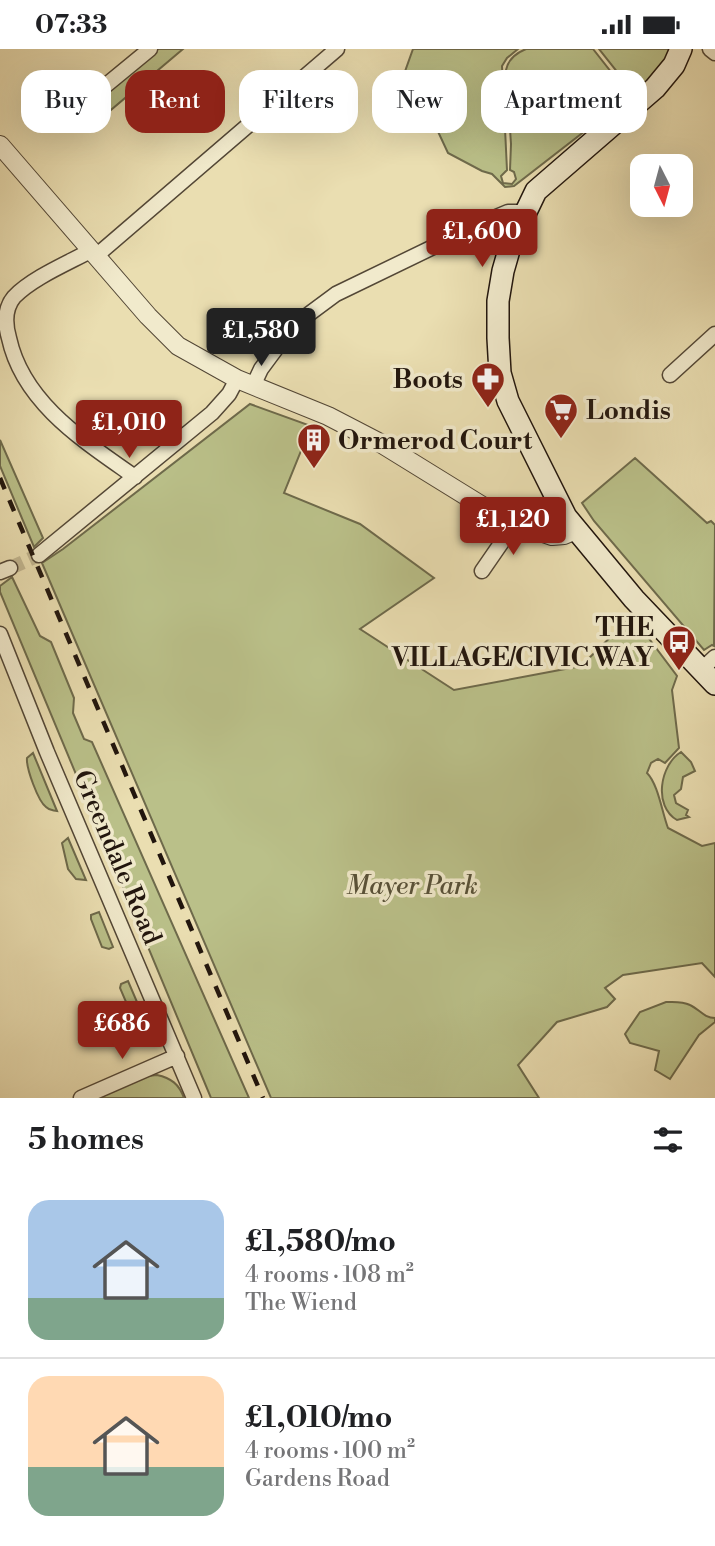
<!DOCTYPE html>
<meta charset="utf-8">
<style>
:root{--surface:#fff;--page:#f6f6f6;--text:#202124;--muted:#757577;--line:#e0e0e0;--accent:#8f2418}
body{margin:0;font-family:"Libre Bodoni",serif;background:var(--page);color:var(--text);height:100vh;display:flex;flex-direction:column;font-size:26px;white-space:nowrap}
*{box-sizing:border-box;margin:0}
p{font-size:23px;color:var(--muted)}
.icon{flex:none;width:38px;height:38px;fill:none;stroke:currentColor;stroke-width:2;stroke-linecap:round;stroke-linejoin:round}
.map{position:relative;height:1049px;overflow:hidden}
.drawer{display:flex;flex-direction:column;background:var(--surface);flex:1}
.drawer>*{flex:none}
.banner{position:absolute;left:21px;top:21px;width:674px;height:63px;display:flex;gap:14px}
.needle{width:46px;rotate:174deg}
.tools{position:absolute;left:630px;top:105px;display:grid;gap:14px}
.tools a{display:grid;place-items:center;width:63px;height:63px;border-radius:14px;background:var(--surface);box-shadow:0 7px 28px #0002;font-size:35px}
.price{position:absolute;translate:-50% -60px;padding:0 16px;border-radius:7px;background:var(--accent);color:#fff;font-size:23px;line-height:46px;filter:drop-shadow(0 2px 4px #0008)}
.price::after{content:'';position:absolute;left:50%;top:42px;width:21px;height:16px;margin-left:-10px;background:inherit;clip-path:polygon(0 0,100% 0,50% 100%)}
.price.selected{background:#222;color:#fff}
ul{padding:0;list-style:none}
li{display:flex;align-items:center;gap:21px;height:175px;padding:0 28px}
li+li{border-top:2px solid var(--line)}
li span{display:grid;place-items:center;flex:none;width:196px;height:140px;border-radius:21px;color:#555}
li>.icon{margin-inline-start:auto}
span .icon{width:84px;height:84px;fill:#fffc;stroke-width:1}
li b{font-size:30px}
h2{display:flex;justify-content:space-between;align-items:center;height:84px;padding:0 28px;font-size:30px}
.tag{padding:0 24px;border-radius:21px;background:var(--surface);box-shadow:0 7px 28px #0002;font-size:24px;line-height:63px}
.tag.selected{background:var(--accent);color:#fff}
.status{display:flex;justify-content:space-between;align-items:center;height:49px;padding:0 35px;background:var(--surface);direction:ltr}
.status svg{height:19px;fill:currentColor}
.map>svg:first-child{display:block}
</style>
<div class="status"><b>07:33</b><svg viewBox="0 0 49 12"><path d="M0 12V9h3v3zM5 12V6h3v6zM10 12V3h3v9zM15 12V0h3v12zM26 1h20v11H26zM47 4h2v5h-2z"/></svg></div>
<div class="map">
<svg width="715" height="1049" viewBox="0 0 715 1049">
<rect width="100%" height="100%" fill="#eadeb1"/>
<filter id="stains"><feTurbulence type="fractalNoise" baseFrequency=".00286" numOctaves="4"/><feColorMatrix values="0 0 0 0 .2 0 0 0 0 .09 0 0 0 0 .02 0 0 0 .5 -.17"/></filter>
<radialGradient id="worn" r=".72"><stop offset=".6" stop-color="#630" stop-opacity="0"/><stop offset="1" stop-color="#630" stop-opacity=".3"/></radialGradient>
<path fill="#bac089" stroke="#6e6a4b" stroke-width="2" d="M 157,0 L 183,0 L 99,71 L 88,58 Z
M 413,0 L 518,0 L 507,9 L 502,17 L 507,121 L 501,127 L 503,134 L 512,135 L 516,130 L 514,123 L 510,121 L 511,95 L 506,21 C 508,11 516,4 526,0 L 593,0 L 630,47 L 514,137 L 505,138 L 492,125 L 482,122 L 448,104 L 421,46 L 403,28 Z
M 599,0 L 670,0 C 664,21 650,31 634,44 Z
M 250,355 L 311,377 L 284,444 L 360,475 L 434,529 L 360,580 L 454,641 L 581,617 L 632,567 L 677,627 L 672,641 L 679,699 L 665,714 L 658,710 L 651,714 L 647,724 C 658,735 662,763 668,779 L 702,797 L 715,794 L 715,928 L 702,914 L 623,926 L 605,939 L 615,950 L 607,958 L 557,973 L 518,1016 L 539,1049 L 271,1049 L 42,514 L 63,500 Z
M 0,391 L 43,489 L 34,498 L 0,417 Z
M 635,409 L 707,474 L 711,472 L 715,476 L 714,597 L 712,596 L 704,601 L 594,472 L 582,454 Z
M 12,528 L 40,587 L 51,593 L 74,649 L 73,664 L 84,690 L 92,693 L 249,1049 L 211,1049 L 0,543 L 0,537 Z
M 681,703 L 691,713 L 695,722 L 683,728 L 681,740 L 674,746 L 676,754 L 688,761 L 686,766 L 689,768 L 677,771 C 653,757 660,716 681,703 Z
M 33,704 L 57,762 C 52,761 50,762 46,758 C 38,752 26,719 27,709 Z
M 68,789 L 86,831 L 76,830 L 68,820 L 62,794 Z
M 99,863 L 113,898 L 109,900 L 102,898 L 91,870 L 91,866 Z
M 128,932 L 143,967 L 139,969 L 132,967 L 120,939 L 121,935 Z
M 666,953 C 674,953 682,952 690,956 C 699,960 704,969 715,969 L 715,973 L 699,986 L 670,1030 L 655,1021 L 659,1002 L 630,994 L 625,985 L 640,963 Z
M 157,1026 C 171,1029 179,1035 184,1049 L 97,1049 L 148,1027 Z"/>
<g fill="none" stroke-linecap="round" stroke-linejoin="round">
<path stroke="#c2b690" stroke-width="14" stroke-dasharray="14 7" stroke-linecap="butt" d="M 10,519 L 39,506"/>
<g stroke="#534736" stroke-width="17">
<path id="minor" d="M 710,0 L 715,4
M 88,51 L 150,0
M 92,201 C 68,214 32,229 14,248 C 4,260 5,275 9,289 C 23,354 84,392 135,428
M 96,207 L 337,0
M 670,326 L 715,285
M 253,337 L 261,320 L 281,293 L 309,265 L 336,245 L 489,171 L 508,163 L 524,163
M 39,506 L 212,364 L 229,345 L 237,330
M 482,522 L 515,474
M 0,523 L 10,519
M 0,585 L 47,703 L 194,1049
M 702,620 L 715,608
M 81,1049 L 177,1007"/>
</g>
<g stroke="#534736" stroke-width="20">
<path id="tertiary" d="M 0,96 L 148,267 L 178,297 L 237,330 L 328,367 L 382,395 L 484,458 L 515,474 L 552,487 L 564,486 L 576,481"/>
</g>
<g stroke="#21150d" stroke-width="24">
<path id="secondary" d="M 681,0 L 674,16 L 655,39 L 536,142 L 511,194 L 503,222 L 498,252 L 498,289 L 500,324 L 508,352 L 566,468 L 634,550 L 715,635"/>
</g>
<use href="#minor" stroke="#f1eacc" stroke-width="14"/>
<use href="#tertiary" stroke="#f1eacc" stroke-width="18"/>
<use href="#secondary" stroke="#f1eacc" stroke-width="21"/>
<path stroke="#21150d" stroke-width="4.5" stroke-dasharray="12 12" stroke-linecap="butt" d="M 0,429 L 263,1049"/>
</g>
<defs>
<g id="pharmacy-pin" transform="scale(1.75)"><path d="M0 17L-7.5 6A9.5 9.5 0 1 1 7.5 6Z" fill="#8f2418" stroke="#f1eacc"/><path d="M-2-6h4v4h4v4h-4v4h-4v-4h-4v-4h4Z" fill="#fff"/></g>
<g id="supermarket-pin" transform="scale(1.75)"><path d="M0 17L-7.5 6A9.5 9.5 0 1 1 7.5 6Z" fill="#8f2418" stroke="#f1eacc"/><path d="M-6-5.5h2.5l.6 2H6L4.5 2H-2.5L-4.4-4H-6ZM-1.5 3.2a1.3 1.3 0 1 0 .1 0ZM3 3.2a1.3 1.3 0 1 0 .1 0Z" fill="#fff"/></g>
<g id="building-pin" transform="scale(1.75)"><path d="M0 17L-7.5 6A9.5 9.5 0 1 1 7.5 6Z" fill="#8f2418" stroke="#f1eacc"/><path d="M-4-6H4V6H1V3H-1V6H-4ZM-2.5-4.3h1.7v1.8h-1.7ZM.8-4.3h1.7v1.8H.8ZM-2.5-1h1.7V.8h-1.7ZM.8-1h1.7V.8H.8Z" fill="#fff"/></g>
<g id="bus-pin" transform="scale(1.75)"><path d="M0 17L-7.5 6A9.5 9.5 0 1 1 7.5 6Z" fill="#8f2418" stroke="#f1eacc"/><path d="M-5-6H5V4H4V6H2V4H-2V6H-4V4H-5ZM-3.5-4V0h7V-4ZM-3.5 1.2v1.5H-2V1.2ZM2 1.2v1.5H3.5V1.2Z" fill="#fff"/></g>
</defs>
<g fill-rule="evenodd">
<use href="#pharmacy-pin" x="488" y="330"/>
<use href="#supermarket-pin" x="561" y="361"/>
<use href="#building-pin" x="314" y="391"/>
<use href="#bus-pin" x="679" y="593"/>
</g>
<g text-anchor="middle" stroke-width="7" stroke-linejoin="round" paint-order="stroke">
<g font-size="26" font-weight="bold" fill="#21150d" stroke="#f1eacc" text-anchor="end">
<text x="463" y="339">Boots</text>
<text x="586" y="370" text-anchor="start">Londis</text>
<text x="338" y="400" text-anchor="start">Ormerod Court</text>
<text x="654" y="587">THE<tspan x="654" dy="30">VILLAGE/CIVIC WAY</tspan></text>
</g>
<g font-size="26" fill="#21150d" stroke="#f1eacc">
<text transform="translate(118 808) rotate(67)" y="9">Greendale Road</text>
</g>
<g font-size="26" font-style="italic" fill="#575138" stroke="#f1eacc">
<text x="412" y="845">Mayer Park</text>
</g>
</g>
<rect width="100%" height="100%" filter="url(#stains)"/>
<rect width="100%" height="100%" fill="url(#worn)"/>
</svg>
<div class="tools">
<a><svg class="needle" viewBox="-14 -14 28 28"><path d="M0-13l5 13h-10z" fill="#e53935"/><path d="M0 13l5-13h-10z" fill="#757577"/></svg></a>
</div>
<b class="price" style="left:482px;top:220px">£1,600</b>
<b class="price selected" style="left:261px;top:319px">£1,580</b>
<b class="price" style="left:129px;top:411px">£1,010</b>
<b class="price" style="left:513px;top:508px">£1,120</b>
<b class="price" style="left:122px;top:1012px">£686</b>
<div class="banner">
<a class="tag">Buy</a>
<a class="tag selected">Rent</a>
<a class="tag">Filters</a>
<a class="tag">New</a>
<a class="tag">Apartment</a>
</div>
</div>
<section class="drawer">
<h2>5 homes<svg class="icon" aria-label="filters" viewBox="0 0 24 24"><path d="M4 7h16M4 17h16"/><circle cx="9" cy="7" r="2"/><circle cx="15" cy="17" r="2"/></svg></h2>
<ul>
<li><span style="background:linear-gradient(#a9c7e8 70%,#7fa58c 0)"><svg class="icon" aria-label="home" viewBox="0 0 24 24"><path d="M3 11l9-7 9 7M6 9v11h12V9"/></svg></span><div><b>£1,580/mo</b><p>4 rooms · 108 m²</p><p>The Wiend</p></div></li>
<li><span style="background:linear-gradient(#ffd9b3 65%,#7fa58c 0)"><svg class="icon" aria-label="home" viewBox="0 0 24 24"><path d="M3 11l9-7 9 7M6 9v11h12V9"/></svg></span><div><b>£1,010/mo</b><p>4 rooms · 100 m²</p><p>Gardens Road</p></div></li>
</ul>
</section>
